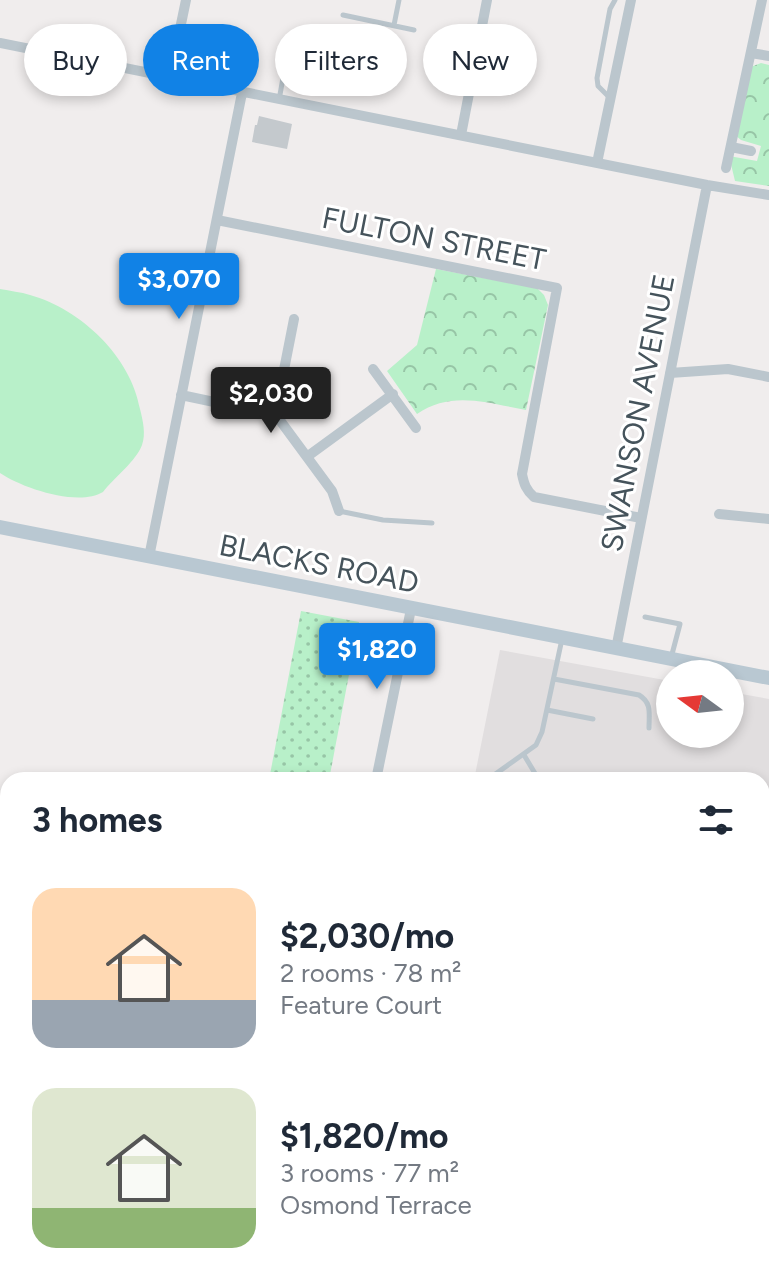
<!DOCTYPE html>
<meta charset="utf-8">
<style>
:root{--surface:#fff;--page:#f6f6f7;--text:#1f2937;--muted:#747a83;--accent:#1182e6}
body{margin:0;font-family:Figtree,sans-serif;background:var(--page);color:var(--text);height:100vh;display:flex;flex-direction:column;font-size:30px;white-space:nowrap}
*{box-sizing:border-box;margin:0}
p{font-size:26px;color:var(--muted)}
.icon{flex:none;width:44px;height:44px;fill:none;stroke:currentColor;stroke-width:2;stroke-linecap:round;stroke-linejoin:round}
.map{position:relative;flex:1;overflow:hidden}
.side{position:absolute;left:0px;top:772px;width:770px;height:512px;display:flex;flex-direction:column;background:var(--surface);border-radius:24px 24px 0 0;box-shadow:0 4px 12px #0003}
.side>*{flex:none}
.banner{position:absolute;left:24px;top:24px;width:722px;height:72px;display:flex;gap:16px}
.needle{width:52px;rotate:285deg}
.tools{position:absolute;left:656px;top:660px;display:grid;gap:16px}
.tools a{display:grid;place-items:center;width:88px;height:88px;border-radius:50%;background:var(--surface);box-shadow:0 4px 12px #0003;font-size:40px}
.price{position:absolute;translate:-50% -68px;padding:0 18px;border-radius:8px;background:var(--accent);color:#fff;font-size:26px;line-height:52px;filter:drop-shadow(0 2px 4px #0008)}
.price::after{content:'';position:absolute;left:50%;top:48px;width:24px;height:18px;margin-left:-12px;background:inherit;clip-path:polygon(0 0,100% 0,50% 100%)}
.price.current{background:#222;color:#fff}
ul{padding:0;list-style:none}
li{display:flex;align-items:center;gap:24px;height:200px;padding:0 32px}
li span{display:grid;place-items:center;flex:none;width:224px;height:160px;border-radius:24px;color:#555}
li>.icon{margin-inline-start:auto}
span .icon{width:96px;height:96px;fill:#fffc;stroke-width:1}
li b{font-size:34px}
h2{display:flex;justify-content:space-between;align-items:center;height:96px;padding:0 32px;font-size:34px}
.chip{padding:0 28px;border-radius:36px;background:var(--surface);box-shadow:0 4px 12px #0003;font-size:28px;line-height:72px}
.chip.current{background:var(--accent);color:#fff}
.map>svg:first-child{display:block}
</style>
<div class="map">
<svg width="769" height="1284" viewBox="0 0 769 1284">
<defs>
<pattern id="grass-dots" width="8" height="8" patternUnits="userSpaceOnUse" patternTransform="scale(2)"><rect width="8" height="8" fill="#b8f0c9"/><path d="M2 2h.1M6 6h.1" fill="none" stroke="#97c5a6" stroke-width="1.8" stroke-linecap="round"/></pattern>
<pattern id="park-crowns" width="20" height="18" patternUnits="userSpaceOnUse" patternTransform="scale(2)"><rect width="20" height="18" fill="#b8f0c9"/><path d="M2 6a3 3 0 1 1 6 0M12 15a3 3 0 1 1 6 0" fill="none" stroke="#97c5a6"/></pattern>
</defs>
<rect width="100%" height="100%" fill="#f0eded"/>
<path fill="#e1dedf" d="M 500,650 L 670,681 L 670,734 L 730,734 L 730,692 L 769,699 L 769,1141 L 762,1143 L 762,780 L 474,780 Z"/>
<path fill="url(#grass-dots)" d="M 301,611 L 359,622 L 329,780 L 269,780 Z"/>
<path fill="url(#park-crowns)" d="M 761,63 L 769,65 L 769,186 L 735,181 L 729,156 L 757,161 L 761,146 L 741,140 L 734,134 L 748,68 Z
M 436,269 L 537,288 L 544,295 L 548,305 L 526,410 C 488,403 451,390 417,414 L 387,371 L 417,345 Z
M 253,1276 L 341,1276 L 340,1284 L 252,1284 Z"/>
<path fill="#b8f0c9" d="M 0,289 C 10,291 21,292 30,295 C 81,309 131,357 140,409 C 143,421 146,434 142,445 C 137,460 113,479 103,492 C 78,507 22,488 0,473 Z"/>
<path fill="#c4c9cd" d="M 259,116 L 292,124 L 287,149 L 252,142 L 255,125 L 257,125 Z"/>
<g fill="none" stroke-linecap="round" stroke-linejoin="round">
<path stroke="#bbc6cd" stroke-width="5" d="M 343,15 L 414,30
M 394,25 L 399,0
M 610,98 L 598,86 L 597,78 L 610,9 L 615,0
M 279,100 L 291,34
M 339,511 L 383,520 L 432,523
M 645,617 L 680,624 L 671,658
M 554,679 L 639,695 C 652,703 649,713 649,728
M 547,710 L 593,719
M 524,755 L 539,780
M 487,780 L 536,745 L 542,732 L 562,639
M 762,1022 L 769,1017
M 0,1237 L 8,1233"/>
<path stroke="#bbc6cd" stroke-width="10" d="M 0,43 L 707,185 L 769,195
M 751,53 L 769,56
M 170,77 L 186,0
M 461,135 L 487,0
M 731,147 L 751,151
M 597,163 L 631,0
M 726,168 L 762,0
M 217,220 L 557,288 L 522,474 C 524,484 526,490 534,497 L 641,518
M 373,369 L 416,428
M 670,373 L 728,369 L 769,377
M 181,395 L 276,415 L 332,491 L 339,511
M 270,412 L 281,385 L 294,319
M 308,456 L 393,394
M 719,514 L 769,519
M 149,557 L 242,93
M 616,649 L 707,185
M 348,779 L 350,780
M 376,780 L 411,609
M 762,1265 L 769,1264
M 450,1276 L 621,1279 L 663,1276
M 735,1278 L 739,1284
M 349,1284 L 352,1276"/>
<path stroke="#b9c8d2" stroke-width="14" d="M 0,527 L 769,678
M 0,1082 L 8,1084
M 0,1100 L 8,1102
M 762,1157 L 769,1155
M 762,1176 L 769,1174"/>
</g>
<g text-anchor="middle" stroke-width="6" stroke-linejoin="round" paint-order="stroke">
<g font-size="30" fill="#45535b" stroke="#fff">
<text transform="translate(434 239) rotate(11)" y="10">FULTON STREET</text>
<text transform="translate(638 413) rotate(-79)" y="10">SWANSON AVENUE</text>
<text transform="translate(319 564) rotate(11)" y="10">BLACKS ROAD</text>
</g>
</g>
</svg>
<div class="tools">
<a><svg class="needle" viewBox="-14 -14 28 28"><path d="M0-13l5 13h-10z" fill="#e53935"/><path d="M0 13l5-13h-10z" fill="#747a83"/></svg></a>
</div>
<b class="price" style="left:179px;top:321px">$3,070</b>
<b class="price current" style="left:271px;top:435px">$2,030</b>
<b class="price" style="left:377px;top:691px">$1,820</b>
<div class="banner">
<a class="chip">Buy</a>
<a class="chip current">Rent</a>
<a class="chip">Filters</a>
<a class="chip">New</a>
</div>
<section class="side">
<h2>3 homes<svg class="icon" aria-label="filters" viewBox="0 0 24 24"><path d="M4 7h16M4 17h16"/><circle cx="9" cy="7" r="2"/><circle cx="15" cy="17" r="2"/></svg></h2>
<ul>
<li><span style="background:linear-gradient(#ffd9b3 70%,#9aa5b1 0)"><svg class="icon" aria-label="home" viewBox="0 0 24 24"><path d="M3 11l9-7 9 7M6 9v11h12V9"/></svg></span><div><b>$2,030/mo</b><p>2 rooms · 78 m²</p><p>Feature Court</p></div></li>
<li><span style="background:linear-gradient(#dfe7d0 75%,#8fb573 0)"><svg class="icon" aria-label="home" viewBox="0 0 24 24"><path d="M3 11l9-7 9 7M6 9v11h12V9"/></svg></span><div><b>$1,820/mo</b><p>3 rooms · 77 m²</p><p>Osmond Terrace</p></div></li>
</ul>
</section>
</div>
